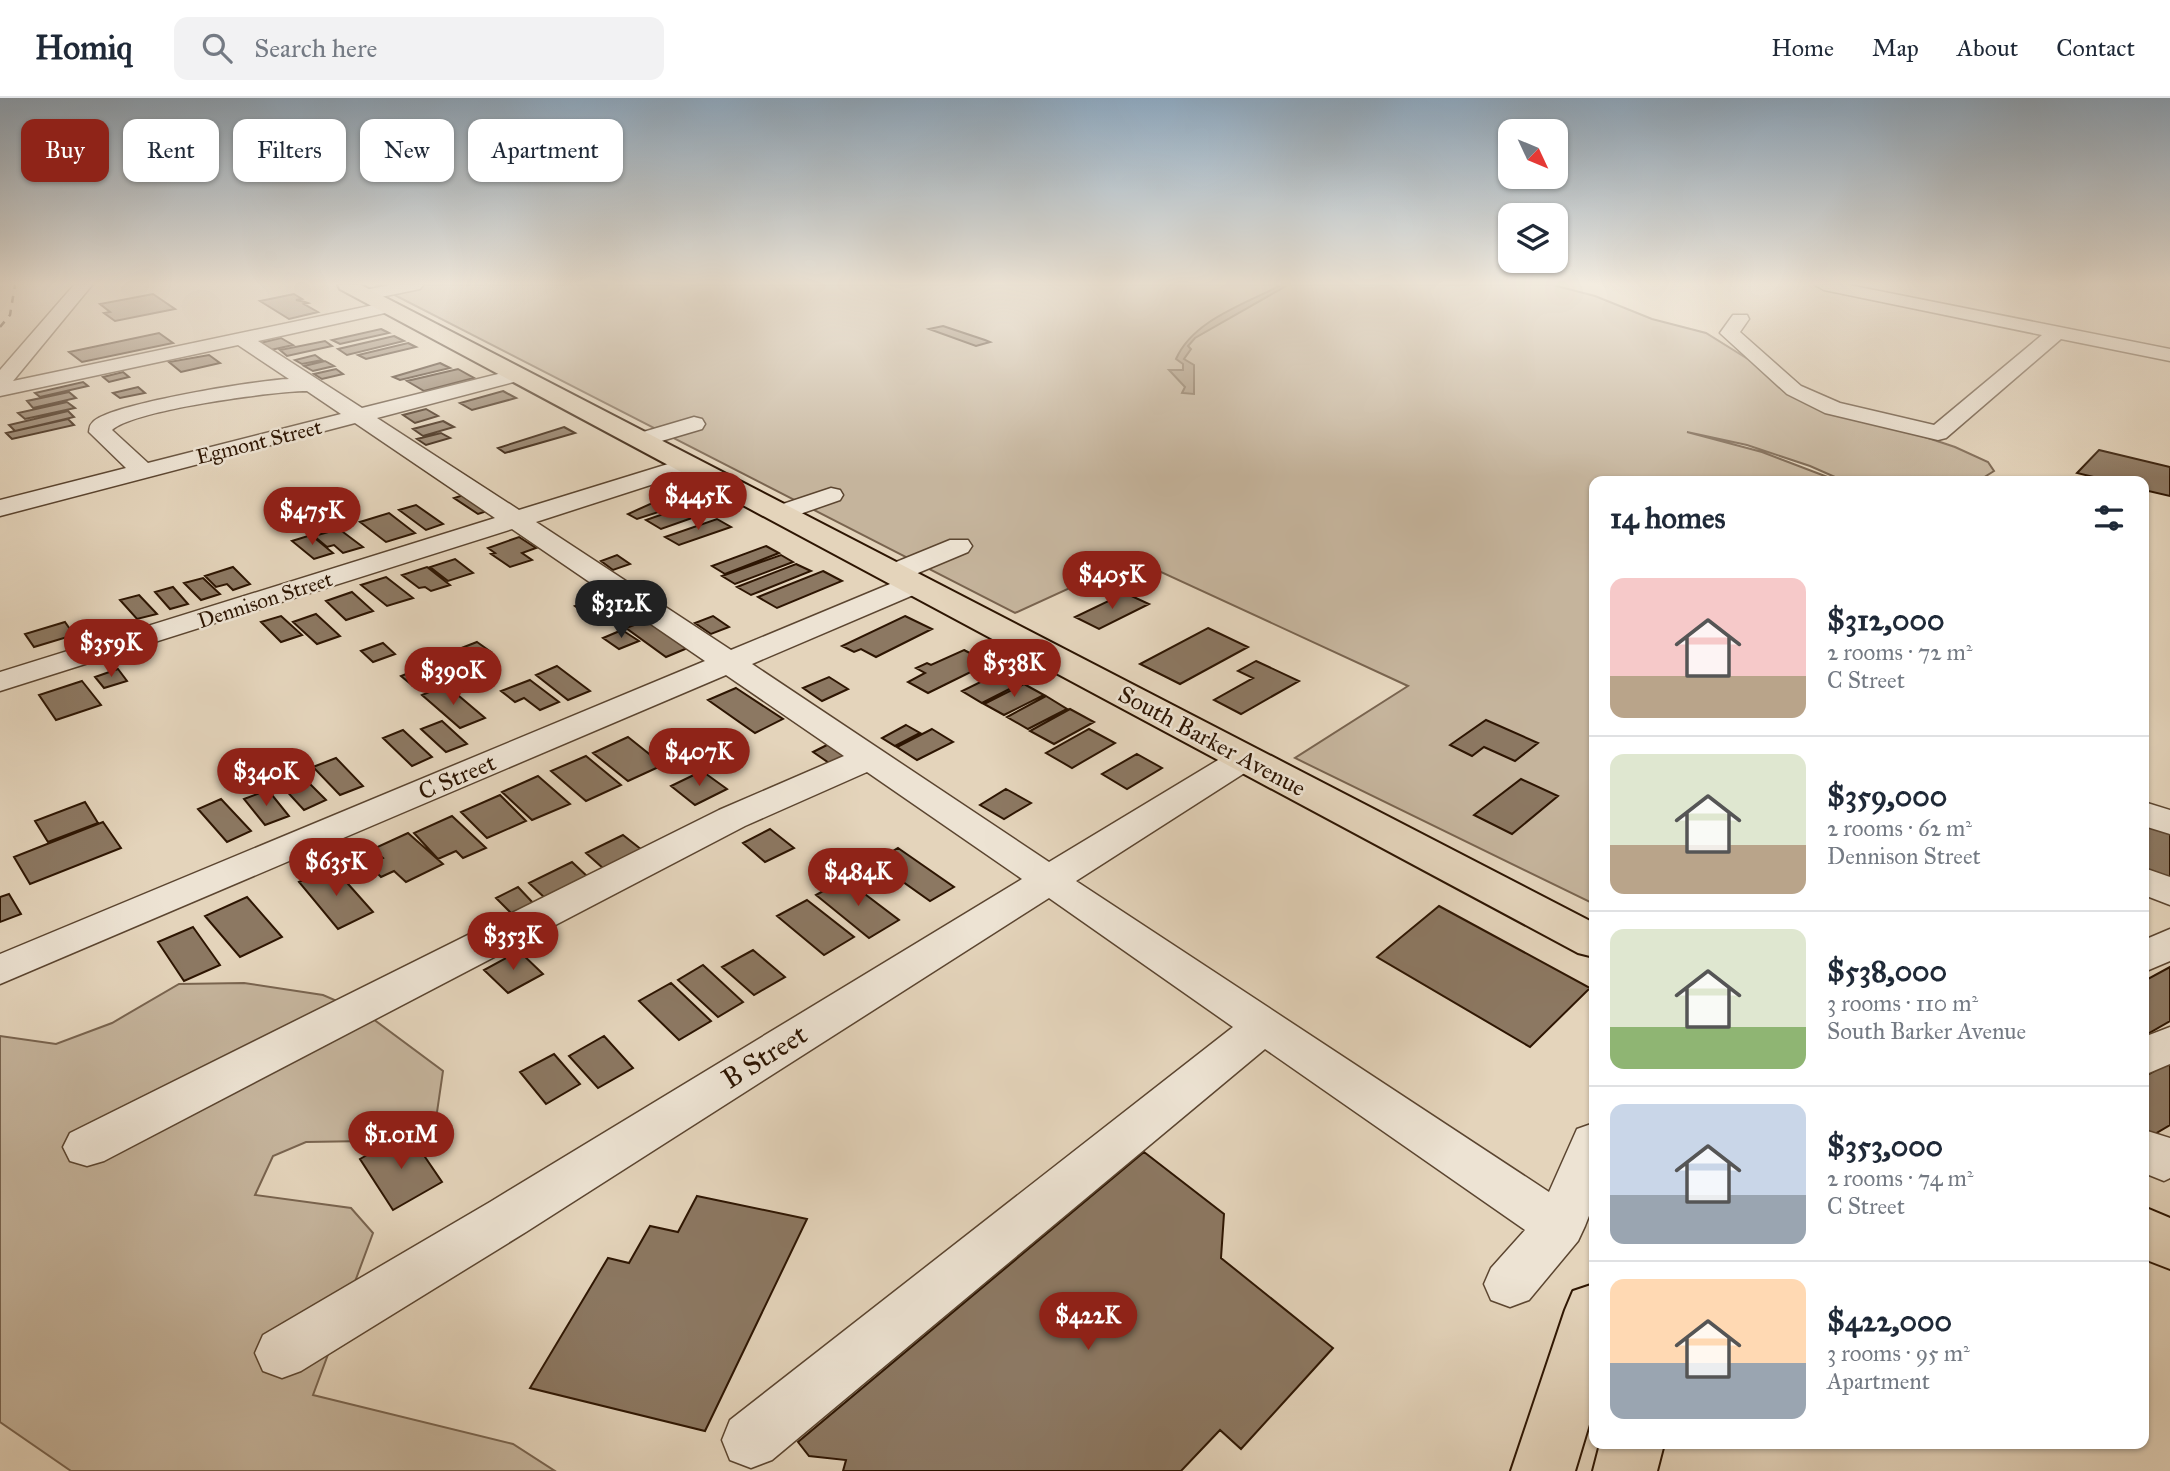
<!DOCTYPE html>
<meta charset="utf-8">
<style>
:root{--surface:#fff;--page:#f2f2f3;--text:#1f2937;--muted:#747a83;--line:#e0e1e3;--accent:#8f2418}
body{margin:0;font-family:"IM FELL Great Primer",serif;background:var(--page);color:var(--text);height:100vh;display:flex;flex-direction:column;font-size:26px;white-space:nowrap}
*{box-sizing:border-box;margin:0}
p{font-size:23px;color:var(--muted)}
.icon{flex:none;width:38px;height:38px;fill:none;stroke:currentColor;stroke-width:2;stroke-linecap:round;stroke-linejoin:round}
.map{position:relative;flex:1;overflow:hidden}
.sheet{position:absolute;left:1589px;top:378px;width:560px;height:973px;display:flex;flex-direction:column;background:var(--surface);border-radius:14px;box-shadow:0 2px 5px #0004}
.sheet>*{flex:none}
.hud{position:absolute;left:21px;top:21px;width:665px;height:63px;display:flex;gap:14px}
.needle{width:46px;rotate:134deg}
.buttons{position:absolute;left:1498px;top:21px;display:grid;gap:14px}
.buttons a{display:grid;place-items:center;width:70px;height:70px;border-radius:14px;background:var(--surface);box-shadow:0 2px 5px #0004;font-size:35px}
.price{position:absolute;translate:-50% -60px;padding:0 16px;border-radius:24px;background:var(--accent);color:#fff;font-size:23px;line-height:46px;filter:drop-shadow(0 2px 4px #0008)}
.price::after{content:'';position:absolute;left:50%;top:42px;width:21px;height:16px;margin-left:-10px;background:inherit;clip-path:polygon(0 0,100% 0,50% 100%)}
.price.on{background:#222;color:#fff}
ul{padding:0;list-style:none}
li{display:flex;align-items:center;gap:21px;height:175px;padding:0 21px}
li+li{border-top:2px solid var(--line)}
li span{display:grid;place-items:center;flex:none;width:196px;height:140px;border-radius:14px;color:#555}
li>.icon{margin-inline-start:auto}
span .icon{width:84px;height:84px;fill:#fffc;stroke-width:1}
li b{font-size:30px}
h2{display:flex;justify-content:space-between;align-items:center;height:84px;padding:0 21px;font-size:30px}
.chip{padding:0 24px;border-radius:14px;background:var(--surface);box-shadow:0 2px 5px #0004;font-size:24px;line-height:63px}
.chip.on{background:var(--accent);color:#fff}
header{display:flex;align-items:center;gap:42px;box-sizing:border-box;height:98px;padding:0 35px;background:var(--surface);border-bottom:2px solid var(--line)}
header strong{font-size:33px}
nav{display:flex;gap:38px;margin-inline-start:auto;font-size:24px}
.search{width:490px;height:63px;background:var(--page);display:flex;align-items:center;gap:18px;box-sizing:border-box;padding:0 24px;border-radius:14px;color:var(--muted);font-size:26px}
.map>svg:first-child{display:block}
</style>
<header>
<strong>Homiq</strong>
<div class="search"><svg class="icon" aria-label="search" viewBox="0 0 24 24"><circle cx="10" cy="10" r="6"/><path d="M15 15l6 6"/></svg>Search here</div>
<nav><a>Home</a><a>Map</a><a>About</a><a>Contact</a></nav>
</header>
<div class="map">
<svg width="2170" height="1373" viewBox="0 0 2170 1373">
<rect width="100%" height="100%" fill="#e4d4bb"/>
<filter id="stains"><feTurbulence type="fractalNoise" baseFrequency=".00286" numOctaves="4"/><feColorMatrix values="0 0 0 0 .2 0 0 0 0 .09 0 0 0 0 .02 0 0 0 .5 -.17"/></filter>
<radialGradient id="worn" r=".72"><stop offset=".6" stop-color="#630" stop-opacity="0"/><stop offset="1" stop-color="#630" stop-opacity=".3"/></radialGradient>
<path fill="#c5b49c" stroke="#79644f" stroke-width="2" d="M 375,187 L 1553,187 L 1595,198 L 1652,221 L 1706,235 L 1751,263 L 1784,292 L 1955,349 L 1988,364 L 1994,373 L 1978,383 L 1844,383 L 1810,368 L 1747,347 L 1687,334 L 1762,354 L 1838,383 L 1594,383 L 1594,806 L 1295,660 L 1408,588 L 1133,461 L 1015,515 Z
M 244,885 L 323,897 L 365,915 L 443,973 L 435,1028 L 367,1043 L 306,1044 L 273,1058 L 255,1097 L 351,1110 L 373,1135 L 313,1297 L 513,1346 L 555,1373 L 71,1373 L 0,1324 L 0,938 L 56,946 L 112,925 L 179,886 Z"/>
<path fill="#a6937c" stroke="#76614b" stroke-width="2" d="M 1281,187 L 1286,188 L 1195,240 L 1188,248 L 1191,251 L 1184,261 L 1194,267 L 1194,296 L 1182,295 L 1185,289 L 1169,272 L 1183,272 L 1183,266 L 1176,261 C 1193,222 1245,206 1281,187 Z"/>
<path fill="#8c7862" stroke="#2d1502" stroke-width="2" d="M 153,196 L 175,211 L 115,223 L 104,215 L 110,214 L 100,206 Z
M 294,196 L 302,201 L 296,202 L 305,204 L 308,205 L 304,206 L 318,214 L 289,221 L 260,203 Z
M 943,228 L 985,242 L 990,244 L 976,248 L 929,231 Z
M 381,231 L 389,235 L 340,246 L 332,242 Z
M 159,235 L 173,245 L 82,264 L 69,254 Z
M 394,238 L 404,243 L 347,257 L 338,251 Z
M 281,240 L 293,247 L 271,252 L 260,245 Z
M 325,243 L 332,248 L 287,258 L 280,252 Z
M 408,245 L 416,249 L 366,261 L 358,257 Z
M 209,257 L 220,265 L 181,274 L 169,264 Z
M 315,257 L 322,262 L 302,266 L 295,262 Z
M 325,263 L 334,268 L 313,273 L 304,268 Z
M 440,265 L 450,270 L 400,282 L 393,279 Z
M 336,271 L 343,276 L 322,281 L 314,276 Z
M 458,271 L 474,280 L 424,293 L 407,283 Z
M 123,274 L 129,279 L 109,284 L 103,279 Z
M 83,284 L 88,288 L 40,299 L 35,295 Z
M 138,289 L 145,295 L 120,300 L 113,295 Z
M 503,293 L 516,300 L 472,312 L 460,305 Z
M 69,294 L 76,300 L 33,310 L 27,303 Z
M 67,304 L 75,310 L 25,321 L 18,315 Z
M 426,311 L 438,318 L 415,325 L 403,317 Z
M 68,313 L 74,319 L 15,333 L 9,327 Z
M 68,321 L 74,327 L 12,341 L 6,335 Z
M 443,323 L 454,329 L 423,338 L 413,331 Z
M 564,329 L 575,335 L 505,355 L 498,350 Z
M 441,335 L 450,340 L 426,347 L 417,341 Z
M 2099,352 L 2170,369 L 2170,398 L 2144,392 L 2144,383 L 2110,383 L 2077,375 Z
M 470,395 L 494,411 L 478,416 L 454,400 Z
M 683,398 L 692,403 L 637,421 L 628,416 L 659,402 L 663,404 Z
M 698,404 L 708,410 L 687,417 L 692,420 L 661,431 L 646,422 Z
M 416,407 L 443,426 L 426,432 L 399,412 Z
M 389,415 L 415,435 L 386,444 L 360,424 Z
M 717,421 L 731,429 L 679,447 L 665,439 Z
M 339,431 L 363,449 L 343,455 L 334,447 L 327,449 L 314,438 Z
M 311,437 L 333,455 L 314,461 L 292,443 Z
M 519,439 L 536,450 L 522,455 L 532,462 L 510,469 L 491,456 L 495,455 L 488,450 Z
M 766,448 L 779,455 L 725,476 L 712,468 Z
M 617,457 L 630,466 L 613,472 L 601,463 Z
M 781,457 L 793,464 L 735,486 L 722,478 Z
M 455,461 L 473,475 L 448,483 L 430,469 Z
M 796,466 L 811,473 L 751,497 L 737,489 Z
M 233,469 L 250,486 L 233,492 L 227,486 L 216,489 L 205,478 Z
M 427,469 L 450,487 L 431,493 L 425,489 L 419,490 L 402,477 Z
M 823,473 L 842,483 L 777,510 L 758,499 Z
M 386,479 L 413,500 L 387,508 L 361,487 Z
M 203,480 L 220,496 L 201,502 L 184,485 Z
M 173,489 L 188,506 L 170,511 L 155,494 Z
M 352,494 L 373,513 L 346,522 L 326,503 Z
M 1125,495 L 1149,506 L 1099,531 L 1075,519 Z
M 139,497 L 157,516 L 137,521 L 120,502 Z
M 603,498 L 617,508 L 589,518 L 575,508 Z
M 316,516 L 340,538 L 317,546 L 293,524 Z
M 281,518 L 302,537 L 281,544 L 261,524 Z
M 713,518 L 729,529 L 711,536 L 695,525 Z
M 905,518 L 932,531 L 876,559 L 861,551 L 854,554 L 842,548 Z
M 656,519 L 697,546 L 666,559 L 626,530 Z
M 65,524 L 74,537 L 34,549 L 25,536 Z
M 1208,530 L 1248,549 L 1180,586 L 1140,566 Z
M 622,532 L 639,543 L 619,551 L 603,540 Z
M 477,544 L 491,554 L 465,564 L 451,554 Z
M 383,545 L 395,556 L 373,564 L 361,553 Z
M 964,552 L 989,565 L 928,595 L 908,584 L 925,575 L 916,570 L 927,565 L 931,567 Z
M 1256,563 L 1299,583 L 1241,616 L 1214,602 L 1253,580 L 1238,573 Z
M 557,568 L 590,593 L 568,602 L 536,577 Z
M 424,569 L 434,579 L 412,587 L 401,578 Z
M 118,571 L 127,583 L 104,590 L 95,579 Z
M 1003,573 L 1023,584 L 982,605 L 962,593 Z
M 829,579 L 848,591 L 822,603 L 803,590 Z
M 530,582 L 559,604 L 540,612 L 524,600 L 515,604 L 501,593 Z
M 82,583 L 101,607 L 56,622 L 39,597 Z
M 1024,586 L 1044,597 L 1004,617 L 984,606 Z
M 446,587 L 485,620 L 460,630 L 422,597 Z
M 736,590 L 783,621 L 755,635 L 708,602 Z
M 1046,598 L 1067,611 L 1028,631 L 1007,619 Z
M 1070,611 L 1094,624 L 1054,646 L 1030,633 Z
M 1486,622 L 1538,645 L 1515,663 L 1484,649 L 1472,658 L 1450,647 Z
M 442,623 L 467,646 L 446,654 L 421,631 Z
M 906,627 L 920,635 L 895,648 L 882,640 Z
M 932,631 L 953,644 L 917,662 L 897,649 Z
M 1089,631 L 1115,645 L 1072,670 L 1046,655 Z
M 403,632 L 432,659 L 412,668 L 383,640 Z
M 628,639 L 663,667 L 628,683 L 593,655 Z
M 839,641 L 858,654 L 832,667 L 813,654 Z
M 1137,656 L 1162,670 L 1127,691 L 1102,676 Z
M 586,658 L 621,687 L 586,703 L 551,673 Z
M 336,660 L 363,688 L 340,697 L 313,669 Z
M 702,673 L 727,691 L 695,707 L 671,688 Z
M 302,678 L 326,702 L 304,712 L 280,686 Z
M 538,678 L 570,706 L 532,722 L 502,694 Z
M 1521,681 L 1558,698 L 1512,736 L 1474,717 Z
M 1006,691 L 1031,705 L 1004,721 L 980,707 Z
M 268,692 L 289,718 L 265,727 L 244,701 Z
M 500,697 L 526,723 L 487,740 L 461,714 Z
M 221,701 L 251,733 L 227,744 L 198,711 Z
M 85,704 L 98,725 L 48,744 L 35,723 Z
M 452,718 L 486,750 L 463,760 L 456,753 L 438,761 L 414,735 Z
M 2144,720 L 2170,730 L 2170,781 L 2144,770 Z
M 103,724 L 121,750 L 30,786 L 14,759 Z
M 770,731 L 794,750 L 765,764 L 743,745 Z
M 408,735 L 443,766 L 406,784 L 394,773 L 381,779 L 369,767 L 383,760 L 373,751 Z
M 623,737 L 642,752 L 604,771 L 586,755 Z
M 898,750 L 954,789 L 930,803 L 875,764 Z
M 572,764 L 589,780 L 546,801 L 529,785 Z
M 333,769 L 373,814 L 338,831 L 299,784 Z
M 845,781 L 899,822 L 869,840 L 816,797 Z
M 518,789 L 534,806 L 512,816 L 496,800 Z
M 9,796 L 21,816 L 0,824 L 0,799 Z
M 247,799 L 282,839 L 240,859 L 205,818 Z
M 807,802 L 854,839 L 824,857 L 777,818 Z
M 1439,808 L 1590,890 L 1530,949 L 1377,859 Z
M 193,829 L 220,867 L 184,883 L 158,844 Z
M 753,852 L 785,879 L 754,897 L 722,869 Z
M 519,853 L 543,876 L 508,895 L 484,872 Z
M 703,867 L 743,904 L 718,919 L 678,882 Z
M 2170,869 L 2170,923 L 2144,938 L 2144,883 Z
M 671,885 L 711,923 L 679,942 L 639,903 Z
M 604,938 L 633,970 L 598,990 L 569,958 Z
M 554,956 L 580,986 L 546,1006 L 520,974 Z
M 2170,964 L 2170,1027 L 2153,1037 L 2144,1031 L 2144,979 Z
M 408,1034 L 442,1084 L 393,1112 L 360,1061 Z
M 1144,1054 L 1224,1116 L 1221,1160 L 1333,1250 L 1241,1351 L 1220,1332 L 1181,1373 L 843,1373 L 846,1362 L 809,1358 L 798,1344 Z
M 697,1098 L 807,1121 L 705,1333 L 530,1290 L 608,1160 L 629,1165 L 650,1128 L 678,1134 Z"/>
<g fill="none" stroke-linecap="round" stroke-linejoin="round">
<g stroke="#5b4530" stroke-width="3">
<path id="minor" d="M 74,187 L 92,187 L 13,283 L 388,204 L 397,209 L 394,213 L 258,243 L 362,310 L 518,271 L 525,273 L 528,277 L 525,281 L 377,320 L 519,412 L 681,362 L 697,362 L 701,367 L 697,372 L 536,424 L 731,552 L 902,481 L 884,481 L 880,475 L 884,469 L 950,442 L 968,442 L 972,448 L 968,454 L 906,480 L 925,480 L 929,486 L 925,492 L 752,566 L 1049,764 L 1233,653 L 1245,650 L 1257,653 L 1262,660 L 1257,667 L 1076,783 L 1549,1094 L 1577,1031 L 1594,1025 L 1594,1105 L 1585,1128 L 1578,1143 L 1529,1202 L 1510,1209 L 1491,1202 L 1484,1186 L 1491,1170 L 1525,1132 L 1265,951 L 772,1362 L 751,1370 L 730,1362 L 722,1342 L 730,1322 L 1233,929 L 1049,800 L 526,1134 L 301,1273 L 282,1280 L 263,1273 L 255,1255 L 263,1237 L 490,1104 L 1022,781 L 867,674 L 745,728 L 104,1063 L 87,1068 L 70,1063 L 63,1049 L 70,1035 L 719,712 L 844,658 L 726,577 L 0,886 L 0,856 L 705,563 L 512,431 L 0,593 L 0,574 L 495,420 L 355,325 L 0,418 L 0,402 L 126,370 L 89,334 C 90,329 89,328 93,324 C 109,306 259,282 289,281 L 238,247 L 0,298 L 0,272 ZM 307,293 L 341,316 L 148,365 L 112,332 C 133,312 273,293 307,293 Z
M 390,187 L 423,187 L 420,191 L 366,202 L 357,197 L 360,193 Z
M 1815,187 L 1849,187 L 2170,251 L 2170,263 L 2061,241 L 1946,340 L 1938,342 L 1825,315 L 1787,296 L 1720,235 L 1733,217 L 1747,217 L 1749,221 L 1740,234 L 1801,288 L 1840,305 L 1934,327 L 2042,237 L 1824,192 Z
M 694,319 L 702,321 L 705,326 L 702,331 L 641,349 L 630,342 L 633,337 Z
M 831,390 L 840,392 L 843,397 L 840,402 L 780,423 L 771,420 L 767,415 L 771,410 Z
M 2144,704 L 2170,712 L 2170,736 L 2144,728 Z
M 2144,770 L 2170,779 L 2170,807 L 2144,797 Z
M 2170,831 L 2170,863 L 2144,874 L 2144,842 Z
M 2170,929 L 2170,966 L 2144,977 L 2144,939 Z
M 2144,1032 L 2170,1040 L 2170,1080 L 2164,1083 L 2144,1075 Z"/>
</g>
<g stroke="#2d1502" stroke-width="4">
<path id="major" d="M 338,187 L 361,187 L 1594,825 L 1594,859 L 1578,855 L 340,191 Z
M 2144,1109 L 2170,1120 L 2170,1171 L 2144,1161 Z
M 1594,1186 L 1594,1310 L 1575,1373 L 1511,1373 L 1565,1212 L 1573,1193 Z
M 1600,1346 L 1664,1346 L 1657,1373 L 1593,1373 Z"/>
</g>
<use href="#minor" fill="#ede3d3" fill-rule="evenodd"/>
<use href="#major" fill="#e4d4bb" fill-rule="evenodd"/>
<path stroke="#2d1502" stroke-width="2.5" stroke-dasharray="7 7" stroke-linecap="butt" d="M 0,229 L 10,217 L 15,187"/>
</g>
<linearGradient id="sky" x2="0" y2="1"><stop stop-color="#8da7bd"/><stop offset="0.49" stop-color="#f3ece0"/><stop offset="1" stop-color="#f3ece0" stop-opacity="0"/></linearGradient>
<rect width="2170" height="379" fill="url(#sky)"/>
<g text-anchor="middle" stroke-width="5" stroke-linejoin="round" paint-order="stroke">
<g font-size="21" fill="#2d1502" stroke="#ede3d3">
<text transform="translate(259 344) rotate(-14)" y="7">Egmont Street</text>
<text transform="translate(265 502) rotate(-18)" y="7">Dennison Street</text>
</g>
<g font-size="24" fill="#2d1502" stroke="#ede3d3">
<text transform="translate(1212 643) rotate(28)" y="8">South Barker Avenue</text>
<text transform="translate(457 679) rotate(-23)" y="8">C Street</text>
</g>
<g font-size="28" fill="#2d1502" stroke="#ede3d3">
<text transform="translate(764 958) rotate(-32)" y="10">B Street</text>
</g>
</g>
<rect width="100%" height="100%" filter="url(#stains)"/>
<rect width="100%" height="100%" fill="url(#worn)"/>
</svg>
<div class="buttons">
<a><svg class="needle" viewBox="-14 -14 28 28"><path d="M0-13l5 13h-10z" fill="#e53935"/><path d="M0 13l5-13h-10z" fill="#747a83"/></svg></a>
<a><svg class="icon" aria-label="layers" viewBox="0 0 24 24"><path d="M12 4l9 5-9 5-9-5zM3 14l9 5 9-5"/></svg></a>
</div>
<b class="price" style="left:698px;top:434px">$445K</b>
<b class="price" style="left:312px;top:449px">$475K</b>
<b class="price" style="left:1112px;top:513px">$405K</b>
<b class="price on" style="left:621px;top:542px">$312K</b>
<b class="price" style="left:111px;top:581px">$359K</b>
<b class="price" style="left:1014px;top:601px">$538K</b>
<b class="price" style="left:453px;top:609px">$390K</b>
<b class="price" style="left:699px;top:690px">$407K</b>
<b class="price" style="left:266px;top:710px">$340K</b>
<b class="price" style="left:336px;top:800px">$635K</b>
<b class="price" style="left:858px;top:810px">$484K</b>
<b class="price" style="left:513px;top:874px">$353K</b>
<b class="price" style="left:401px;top:1073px">$1.01M</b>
<b class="price" style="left:1088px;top:1254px">$422K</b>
<div class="hud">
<a class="chip on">Buy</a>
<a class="chip">Rent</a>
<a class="chip">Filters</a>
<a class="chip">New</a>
<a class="chip">Apartment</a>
</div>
<section class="sheet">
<h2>14 homes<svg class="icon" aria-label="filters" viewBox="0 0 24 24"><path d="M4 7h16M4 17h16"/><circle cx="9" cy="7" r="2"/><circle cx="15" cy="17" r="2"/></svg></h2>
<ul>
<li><span style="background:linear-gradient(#f6c9c9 70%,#b9a48a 0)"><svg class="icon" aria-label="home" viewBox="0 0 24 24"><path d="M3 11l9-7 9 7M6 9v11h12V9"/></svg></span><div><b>$312,000</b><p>2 rooms · 72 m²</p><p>C Street</p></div></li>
<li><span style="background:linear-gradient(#dfe7d0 65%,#b9a48a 0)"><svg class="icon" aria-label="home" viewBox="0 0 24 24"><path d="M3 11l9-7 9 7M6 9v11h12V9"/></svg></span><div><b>$359,000</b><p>2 rooms · 62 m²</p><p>Dennison Street</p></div></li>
<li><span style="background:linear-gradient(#dfe7d0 70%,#8fb573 0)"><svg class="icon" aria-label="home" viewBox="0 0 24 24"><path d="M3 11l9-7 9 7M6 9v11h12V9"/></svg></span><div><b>$538,000</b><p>3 rooms · 110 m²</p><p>South Barker Avenue</p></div></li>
<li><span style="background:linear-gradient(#c9d6e8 65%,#9aa5b1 0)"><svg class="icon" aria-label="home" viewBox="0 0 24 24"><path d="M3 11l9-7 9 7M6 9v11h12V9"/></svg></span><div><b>$353,000</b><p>2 rooms · 74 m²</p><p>C Street</p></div></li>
<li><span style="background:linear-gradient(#ffd9b3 60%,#9aa5b1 0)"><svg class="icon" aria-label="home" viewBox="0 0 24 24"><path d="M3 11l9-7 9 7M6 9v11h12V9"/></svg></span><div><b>$422,000</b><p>3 rooms · 95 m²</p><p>Apartment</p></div></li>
</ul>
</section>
</div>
